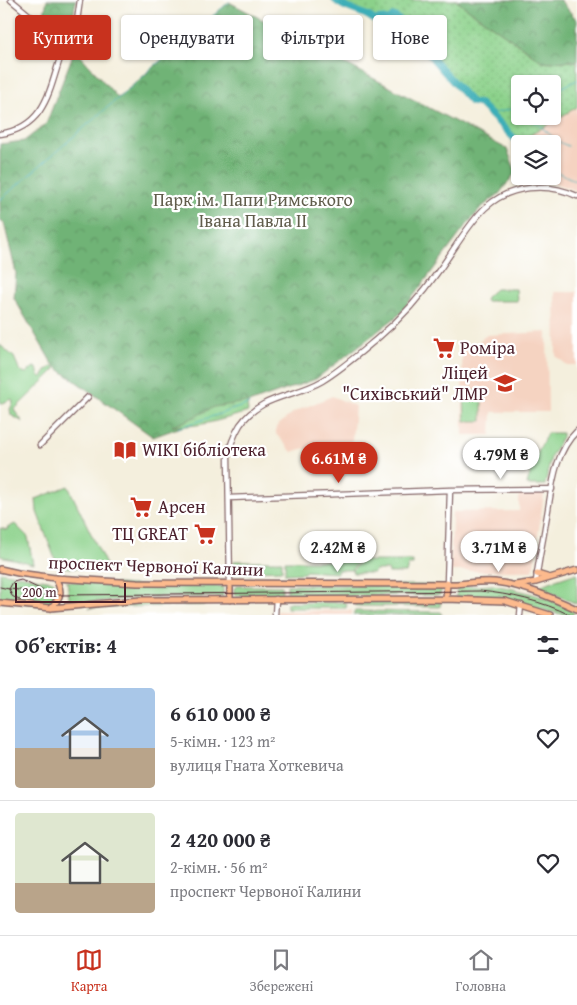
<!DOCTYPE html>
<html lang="uk">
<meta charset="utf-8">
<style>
:root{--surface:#fff;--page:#f2f2f3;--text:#2b2b33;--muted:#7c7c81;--line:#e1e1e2;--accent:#c8321e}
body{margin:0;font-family:"Gentium Book Plus",serif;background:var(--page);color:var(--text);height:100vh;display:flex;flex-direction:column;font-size:19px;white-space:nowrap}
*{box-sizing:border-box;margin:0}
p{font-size:16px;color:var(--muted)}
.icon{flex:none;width:28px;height:28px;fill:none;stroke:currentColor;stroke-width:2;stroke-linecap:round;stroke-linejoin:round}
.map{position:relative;height:615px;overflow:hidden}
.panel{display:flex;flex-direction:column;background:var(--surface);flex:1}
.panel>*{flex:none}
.hud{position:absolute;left:15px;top:15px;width:548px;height:45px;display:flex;gap:10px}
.buttons{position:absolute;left:511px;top:75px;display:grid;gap:10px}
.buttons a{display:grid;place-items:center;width:50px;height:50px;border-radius:5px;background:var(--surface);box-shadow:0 1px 4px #0004;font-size:25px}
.scale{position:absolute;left:15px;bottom:12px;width:111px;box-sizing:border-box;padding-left:5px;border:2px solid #4a1f2b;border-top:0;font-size:14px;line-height:18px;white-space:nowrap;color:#4a1f2b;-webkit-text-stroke:4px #fff;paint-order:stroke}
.price{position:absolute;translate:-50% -42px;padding:0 11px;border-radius:18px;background:#fff;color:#222;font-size:16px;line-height:32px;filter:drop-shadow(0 1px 2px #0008)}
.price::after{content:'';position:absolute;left:50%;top:30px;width:15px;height:11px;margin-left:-8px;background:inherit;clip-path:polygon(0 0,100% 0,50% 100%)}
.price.selected{background:var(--accent);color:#fff}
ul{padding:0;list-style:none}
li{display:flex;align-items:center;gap:15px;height:125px;padding:0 15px}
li+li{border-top:1px solid var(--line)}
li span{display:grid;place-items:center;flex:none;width:140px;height:100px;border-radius:5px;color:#555}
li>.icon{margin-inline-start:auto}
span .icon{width:60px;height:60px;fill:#fffc;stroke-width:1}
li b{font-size:21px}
h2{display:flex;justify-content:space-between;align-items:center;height:60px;padding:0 15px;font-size:21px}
.tag{padding:0 18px;border-radius:5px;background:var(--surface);box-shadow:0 1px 4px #0004;font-size:18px;line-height:45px}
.tag.selected{background:var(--accent);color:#fff}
.menu{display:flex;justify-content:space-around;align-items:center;height:70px;border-top:1px solid var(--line);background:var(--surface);font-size:14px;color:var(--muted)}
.menu a{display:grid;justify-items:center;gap:2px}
.menu .selected{color:var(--accent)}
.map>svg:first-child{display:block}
</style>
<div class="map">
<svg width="577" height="615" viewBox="0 0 577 615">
<defs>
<pattern id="forest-crowns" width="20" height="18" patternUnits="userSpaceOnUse" patternTransform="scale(1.25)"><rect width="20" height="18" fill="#70b376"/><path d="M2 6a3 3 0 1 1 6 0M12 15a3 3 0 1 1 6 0" fill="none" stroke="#5e9161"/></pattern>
<pattern id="wetland-marsh" width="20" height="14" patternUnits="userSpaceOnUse" patternTransform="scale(1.25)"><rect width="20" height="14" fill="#8bd18a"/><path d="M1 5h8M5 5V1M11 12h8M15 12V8" fill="none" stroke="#79b377"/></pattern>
<pattern id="garden-dots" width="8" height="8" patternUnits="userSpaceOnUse" patternTransform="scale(1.25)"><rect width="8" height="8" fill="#8bd18a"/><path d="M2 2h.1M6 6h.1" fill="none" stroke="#79b377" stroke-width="1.8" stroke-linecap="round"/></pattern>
</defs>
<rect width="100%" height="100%" fill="#fff"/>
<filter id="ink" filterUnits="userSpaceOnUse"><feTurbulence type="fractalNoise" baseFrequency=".02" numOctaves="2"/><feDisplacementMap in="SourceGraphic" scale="10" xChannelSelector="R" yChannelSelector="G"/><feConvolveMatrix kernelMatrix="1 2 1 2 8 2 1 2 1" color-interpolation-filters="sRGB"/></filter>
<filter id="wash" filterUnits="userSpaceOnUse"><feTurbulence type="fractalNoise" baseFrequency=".0096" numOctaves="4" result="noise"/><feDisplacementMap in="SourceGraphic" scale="20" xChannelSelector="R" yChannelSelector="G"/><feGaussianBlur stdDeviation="1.12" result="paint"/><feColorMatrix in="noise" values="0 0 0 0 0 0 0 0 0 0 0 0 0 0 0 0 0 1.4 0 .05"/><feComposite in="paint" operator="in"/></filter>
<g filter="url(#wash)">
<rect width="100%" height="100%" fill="#f4efdd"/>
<path fill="#f5d3c1" d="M 577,107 L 577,191 L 550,182 L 526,182 L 529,176 L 552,176 L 552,144 L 520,144 L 519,142 Z
M 555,292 L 577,292 L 577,365 L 567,365 L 556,356 Z
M 547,332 L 548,412 L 492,412 L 491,435 L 463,435 L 462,353 L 487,335 Z
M 332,396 L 355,406 L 352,441 L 326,461 L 313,459 L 305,448 L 292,452 L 276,434 L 276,427 L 294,412 Z
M 519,494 L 544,494 L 533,571 L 451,571 L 452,512 L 519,511 Z
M 352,610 L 352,615 L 277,615 L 277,611 Z"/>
<path fill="#8bd18a" stroke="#6a785a" d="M 495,289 L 516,289 L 517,301 L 485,301 L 486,297 Z
M 0,345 L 14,357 L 20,371 L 26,373 L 34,367 L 37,368 L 39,376 L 42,377 L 47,370 L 53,366 L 56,369 L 14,410 L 23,422 L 11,415 L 10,409 L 13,403 L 12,399 L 0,404 Z
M 464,391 L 482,391 L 482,421 L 465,421 Z
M 547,433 L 562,433 L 562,437 L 551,457 L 545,485 L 527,485 L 532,465 Z
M 68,486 L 109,571 L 58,567 L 37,512 L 36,499 Z
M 15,524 L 28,537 L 33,564 L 0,556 L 0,528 L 7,530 L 7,528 Z
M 234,561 L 282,561 L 282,570 L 253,571 L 252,574 L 234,574 Z
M 285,561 L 359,561 L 351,570 L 338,570 L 337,573 L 306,571 L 304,573 L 285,574 Z
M 361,561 L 413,561 L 413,565 L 408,565 L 406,573 L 389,573 L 388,570 L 375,570 L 374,573 L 353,573 L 352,571 Z
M 0,572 L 53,581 C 62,589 57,603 46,606 L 0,598 Z
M 577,573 L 577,604 L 540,588 L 544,584 Z
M 67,581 L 136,585 L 223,586 L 223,597 L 152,597 L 70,604 Z
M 287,585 L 439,585 L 442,587 L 440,595 L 287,597 Z
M 493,585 C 520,590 551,597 574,612 L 573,615 C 551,615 532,605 512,600 C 493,595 475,597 456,597 L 457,587 Z
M 237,586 L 282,586 L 282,597 L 236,596 L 234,595 L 234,588 Z
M 441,601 L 440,607 L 356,606 L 354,603 L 355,602 Z
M 205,602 L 205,605 L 89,608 L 120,603 Z
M 345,602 L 347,605 L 346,608 L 287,608 L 287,603 Z
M 355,611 L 441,612 L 442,615 L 353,615 Z"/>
<path fill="url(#forest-crowns)" stroke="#5d6950" d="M 47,0 L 76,0 L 69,40 L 66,49 L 42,24 Z
M 455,0 L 560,0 L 577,20 L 577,61 L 543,62 Z
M 229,2 L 507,149 L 516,172 L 499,194 L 482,207 L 466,226 L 400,314 L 316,379 L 153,437 L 53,365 L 14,298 L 16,273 L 4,223 L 0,221 L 0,144 L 24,141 L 46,124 L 74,52 L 80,55 L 118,98 Z"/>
<path fill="url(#wetland-marsh)" stroke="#6a785a" d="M 247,402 L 248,412 C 223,419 199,428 172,426 L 186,421 L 214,407 Z"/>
<path fill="url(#garden-dots)" stroke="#6a785a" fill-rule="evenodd" d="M 335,0 L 455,0 L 543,62 L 577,61 L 577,107 L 519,142 L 480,104 L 471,102 L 433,59 L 412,30 L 395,16 L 388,21 L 384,19 L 374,20 C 363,10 346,11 335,0 ZM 520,84 L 552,84 L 552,116 L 520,116 Z"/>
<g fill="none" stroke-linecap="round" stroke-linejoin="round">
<path stroke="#3eaeb7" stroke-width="1" d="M 146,73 L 229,2
M 552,92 L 577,80
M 490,114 L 520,107
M 528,116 L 559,142 L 568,146
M 552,170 L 577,181
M 533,181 L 535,176
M 0,200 L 145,75
M 178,428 L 249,404"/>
<path stroke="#3eaeb7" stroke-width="7" d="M 335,0 C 346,11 363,10 374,20 L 384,19 L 388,21 L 394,16 L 412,30 L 433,59 L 471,102 L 480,104 L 520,144"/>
</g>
</g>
<g filter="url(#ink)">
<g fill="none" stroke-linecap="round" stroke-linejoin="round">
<g stroke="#866869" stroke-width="7">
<path id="minor" d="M 11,0 L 46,29 L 63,53
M 0,134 C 45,127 49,92 61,55 L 73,49 L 80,0
M 40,445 L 88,397
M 229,498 L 450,490 L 552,489
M 536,582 C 538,562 543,541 546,521 C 552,490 553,454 577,431
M 447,583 L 450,490
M 230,584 L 228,457 C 230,445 234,435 240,425 C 262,394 293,398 322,381 C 342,369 361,352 379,337 C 403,317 422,295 440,269 C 454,250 468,224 485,208 C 510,185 547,182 577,196
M 275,615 L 276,599
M 520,615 L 521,605"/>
</g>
<g stroke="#866869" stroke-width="8">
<path id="major" d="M 0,569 L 18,573 L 55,578 L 137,583 L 456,584 C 469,583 482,581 495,582 C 523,585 552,598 577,609
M 537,574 L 550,578
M 230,584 L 230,600
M 515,585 L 536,582 L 577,570
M 446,599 L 447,583
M 0,603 L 51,608 L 140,600 L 446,599 L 505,601 L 550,615
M 51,608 C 61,597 63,591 55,578"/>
</g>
<use href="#minor" stroke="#fff" stroke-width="4.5"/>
<use href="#major" stroke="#fcba8d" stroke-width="5"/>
<path stroke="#4a1f2b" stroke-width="1" d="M 0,587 L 9,589 L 39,592
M 48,593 L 21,580 L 13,582 L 9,589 L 12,596 L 19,600 L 61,595 L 480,591 C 510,594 542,601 570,615"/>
</g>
</g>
<defs>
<g id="supermarket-bare" transform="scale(1.725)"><path d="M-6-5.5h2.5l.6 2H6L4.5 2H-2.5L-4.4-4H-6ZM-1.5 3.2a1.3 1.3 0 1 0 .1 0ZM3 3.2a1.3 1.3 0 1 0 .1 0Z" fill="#c8321e" stroke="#fff" stroke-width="2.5" paint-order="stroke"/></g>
<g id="school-bare" transform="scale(1.725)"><path d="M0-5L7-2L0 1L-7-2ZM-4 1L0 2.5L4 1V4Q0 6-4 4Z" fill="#c8321e" stroke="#fff" stroke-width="2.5" paint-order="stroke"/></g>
<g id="library-bare" transform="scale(1.725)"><path d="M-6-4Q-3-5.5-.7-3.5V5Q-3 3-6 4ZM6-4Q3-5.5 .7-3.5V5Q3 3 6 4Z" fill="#c8321e" stroke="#fff" stroke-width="2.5" paint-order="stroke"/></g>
</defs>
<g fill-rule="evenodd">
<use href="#supermarket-bare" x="444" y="348"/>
<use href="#school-bare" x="505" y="383"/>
<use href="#library-bare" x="125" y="450"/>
<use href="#supermarket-bare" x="141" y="507"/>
<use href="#supermarket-bare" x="205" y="534"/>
</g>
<g text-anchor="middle" stroke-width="4.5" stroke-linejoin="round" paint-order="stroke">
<g font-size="18" fill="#615d4c" stroke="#fff">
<text x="253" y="206">Парк ім. Папи Римського<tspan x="253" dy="21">Івана Павла ІІ</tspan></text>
</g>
<g font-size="18" fill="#4a1f2b" stroke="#fff" text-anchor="start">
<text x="460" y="354">Роміра</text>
<text x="488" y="379" text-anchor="end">Ліцей<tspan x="488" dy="21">"Сихівський" ЛМР</tspan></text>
<text x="142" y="456">WIKI бібліотека</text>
<text x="158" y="513">Арсен</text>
<text x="188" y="540" text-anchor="end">ТЦ GREAT</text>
</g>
<g font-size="18" fill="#4a1f2b" stroke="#fff">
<text transform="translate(156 566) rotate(2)" y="6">проспект Червоної Калини</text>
</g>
</g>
</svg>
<div class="buttons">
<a><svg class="icon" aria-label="locate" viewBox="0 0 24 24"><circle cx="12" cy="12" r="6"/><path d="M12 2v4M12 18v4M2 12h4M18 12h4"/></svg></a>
<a><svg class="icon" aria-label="layers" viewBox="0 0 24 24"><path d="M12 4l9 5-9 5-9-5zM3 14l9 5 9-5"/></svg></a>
</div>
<div class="scale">200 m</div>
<b class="price" style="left:501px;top:480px">4.79M ₴</b>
<b class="price selected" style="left:339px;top:484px">6.61M ₴</b>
<b class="price" style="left:338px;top:573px">2.42M ₴</b>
<b class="price" style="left:499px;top:573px">3.71M ₴</b>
<div class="hud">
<a class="tag selected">Купити</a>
<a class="tag">Орендувати</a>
<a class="tag">Фільтри</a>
<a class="tag">Нове</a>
</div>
</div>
<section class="panel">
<h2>Об’єктів: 4<svg class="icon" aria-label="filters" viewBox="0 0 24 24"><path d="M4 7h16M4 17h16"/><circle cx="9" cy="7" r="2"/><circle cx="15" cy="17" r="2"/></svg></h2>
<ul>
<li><span style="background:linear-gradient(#a9c7e8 60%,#b9a48a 0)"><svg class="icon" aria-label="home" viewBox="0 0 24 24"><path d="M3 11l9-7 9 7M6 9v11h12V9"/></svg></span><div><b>6 610 000 ₴</b><p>5-кімн. · 123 m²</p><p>вулиця Гната Хоткевича</p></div><svg class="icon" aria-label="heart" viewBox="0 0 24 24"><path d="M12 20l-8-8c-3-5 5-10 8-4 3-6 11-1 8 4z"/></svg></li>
<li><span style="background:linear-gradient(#dfe7d0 70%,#b9a48a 0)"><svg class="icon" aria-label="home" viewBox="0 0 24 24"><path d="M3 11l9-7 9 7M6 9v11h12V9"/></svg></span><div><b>2 420 000 ₴</b><p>2-кімн. · 56 m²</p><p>проспект Червоної Калини</p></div><svg class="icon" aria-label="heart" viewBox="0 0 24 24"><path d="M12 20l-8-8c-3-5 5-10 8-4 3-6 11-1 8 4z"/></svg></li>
</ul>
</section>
<nav class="menu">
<a class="selected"><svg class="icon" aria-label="map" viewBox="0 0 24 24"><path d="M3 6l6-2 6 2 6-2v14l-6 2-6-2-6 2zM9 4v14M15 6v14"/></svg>Карта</a>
<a><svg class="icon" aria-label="saved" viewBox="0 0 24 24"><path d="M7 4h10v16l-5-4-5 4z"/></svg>Збережені</a>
<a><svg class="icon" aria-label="home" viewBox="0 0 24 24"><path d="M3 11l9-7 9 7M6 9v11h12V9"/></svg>Головна</a>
</nav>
